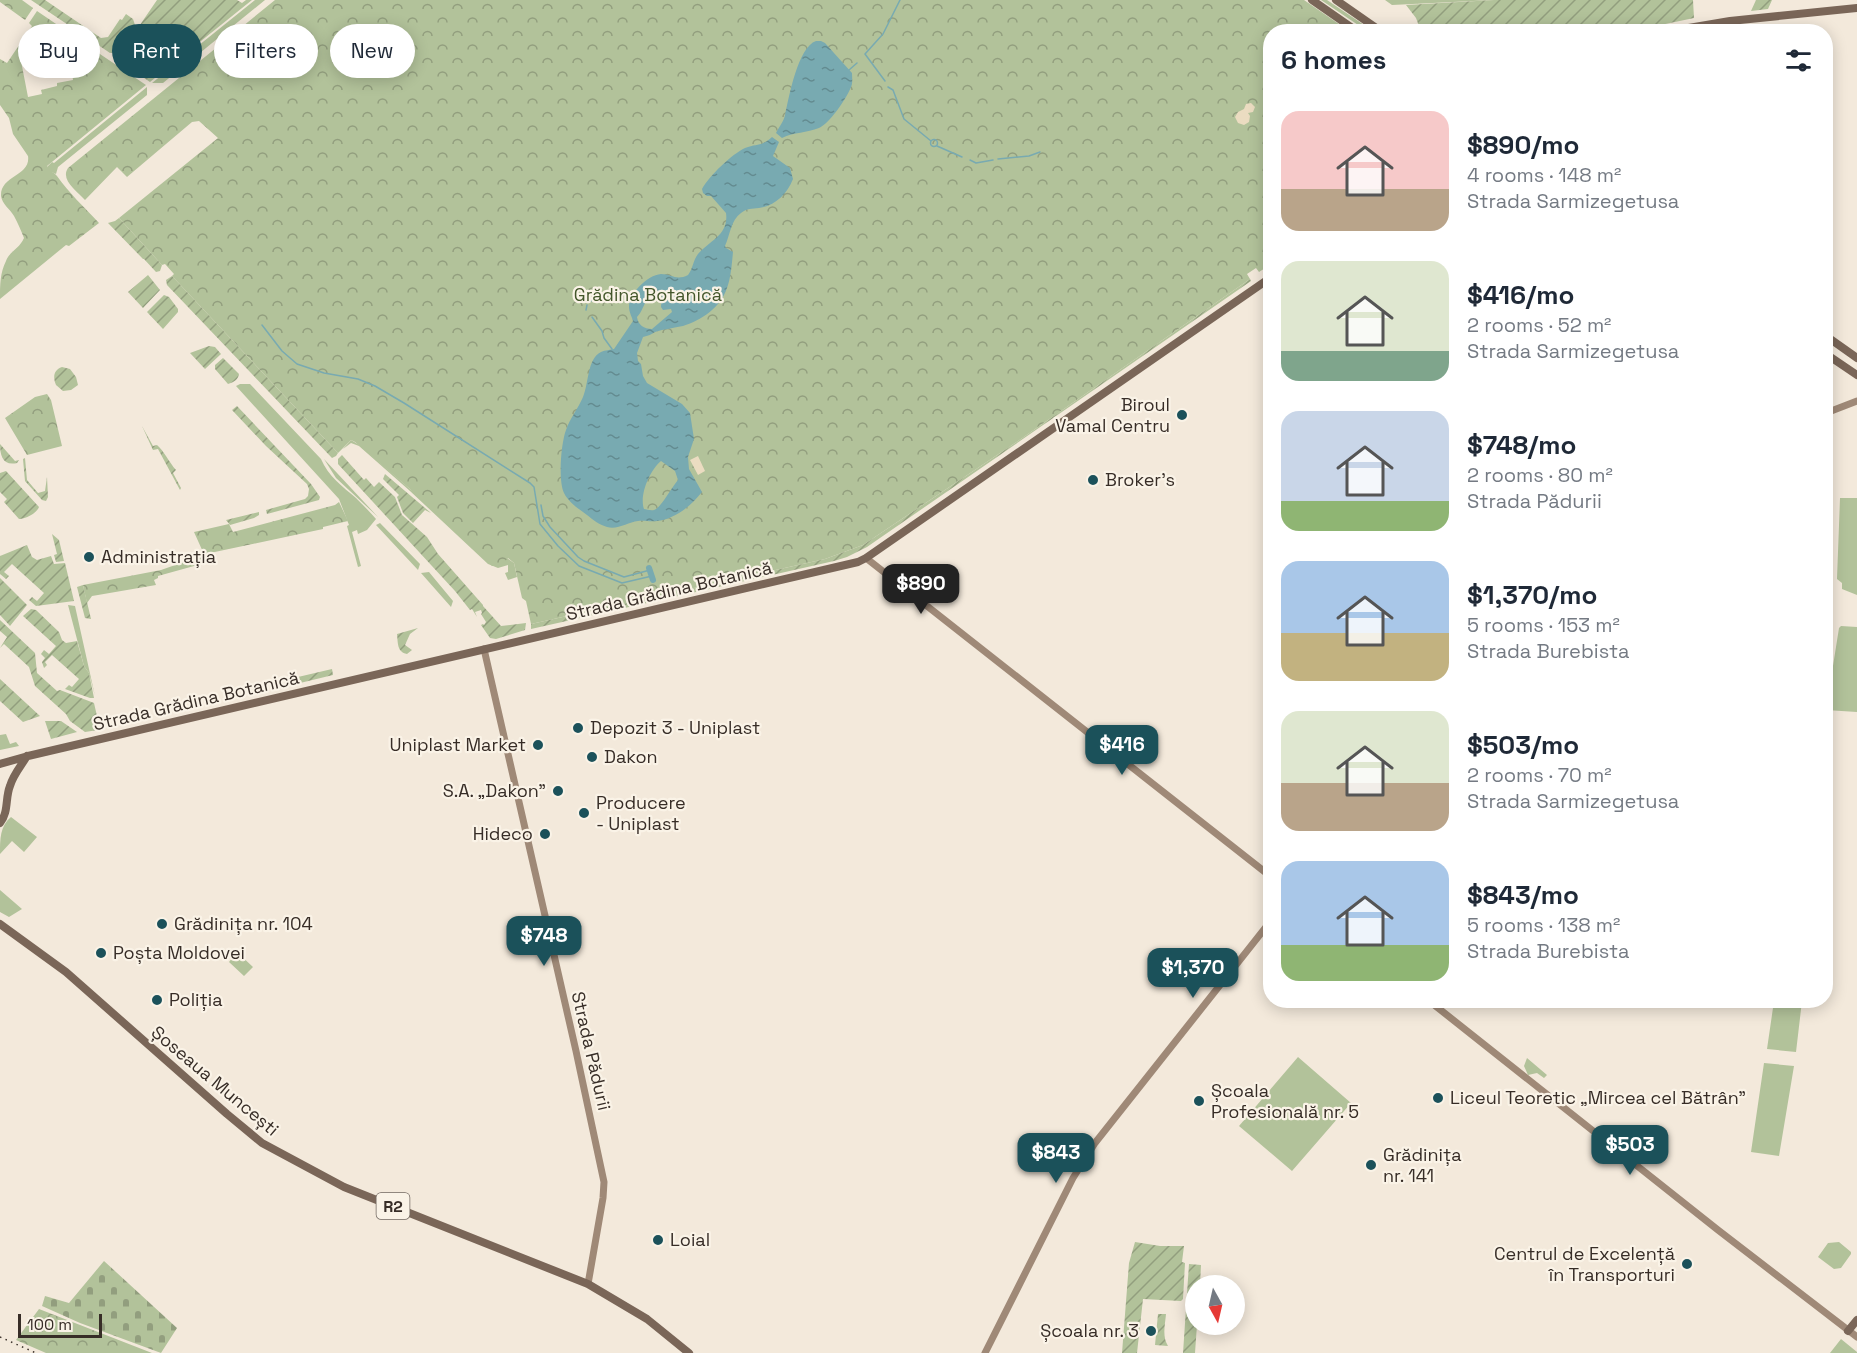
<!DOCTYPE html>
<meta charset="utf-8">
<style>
:root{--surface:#fff;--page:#f2f2f3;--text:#1f2937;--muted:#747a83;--accent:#1b515a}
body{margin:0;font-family:"Space Grotesk",sans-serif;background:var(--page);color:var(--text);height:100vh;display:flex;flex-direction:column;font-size:22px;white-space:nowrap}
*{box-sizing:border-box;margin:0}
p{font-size:20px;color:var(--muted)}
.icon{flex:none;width:33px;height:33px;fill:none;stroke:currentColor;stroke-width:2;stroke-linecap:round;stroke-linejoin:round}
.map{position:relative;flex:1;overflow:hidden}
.drawer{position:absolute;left:1263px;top:24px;width:570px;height:984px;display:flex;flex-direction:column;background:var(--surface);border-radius:24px;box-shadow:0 3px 15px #0003}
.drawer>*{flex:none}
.top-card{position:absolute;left:18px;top:24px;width:570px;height:54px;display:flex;gap:12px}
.needle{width:39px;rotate:172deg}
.fabs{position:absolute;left:1185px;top:1275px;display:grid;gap:12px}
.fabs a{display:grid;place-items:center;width:60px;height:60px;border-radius:50%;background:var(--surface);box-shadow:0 3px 15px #0003;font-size:30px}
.scale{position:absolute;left:18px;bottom:15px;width:84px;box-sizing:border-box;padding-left:6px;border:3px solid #372d27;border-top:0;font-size:16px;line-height:21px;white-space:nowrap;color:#372d27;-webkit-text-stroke:4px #faf3e7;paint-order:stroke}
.price{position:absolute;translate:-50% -51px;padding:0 14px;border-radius:12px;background:var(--accent);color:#fff;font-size:20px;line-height:39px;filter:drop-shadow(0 2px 3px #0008)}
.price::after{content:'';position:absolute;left:50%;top:36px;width:18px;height:14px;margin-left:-9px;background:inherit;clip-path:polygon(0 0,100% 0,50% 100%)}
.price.selected{background:#222;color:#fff}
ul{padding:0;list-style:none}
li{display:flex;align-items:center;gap:18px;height:150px;padding:0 18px}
li span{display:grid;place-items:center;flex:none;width:168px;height:120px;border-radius:18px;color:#555}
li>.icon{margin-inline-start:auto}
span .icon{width:72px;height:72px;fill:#fffc;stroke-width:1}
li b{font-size:26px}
h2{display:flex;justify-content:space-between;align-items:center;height:72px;padding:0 18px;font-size:26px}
.tag{padding:0 21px;border-radius:27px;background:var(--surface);box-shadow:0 3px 15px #0003;font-size:21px;line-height:54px}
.tag.selected{background:var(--accent);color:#fff}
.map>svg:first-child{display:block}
</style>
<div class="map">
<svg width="1857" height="1353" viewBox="0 0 1857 1353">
<defs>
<pattern id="forest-crowns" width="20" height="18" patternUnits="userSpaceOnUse" patternTransform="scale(1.5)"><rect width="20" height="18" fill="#b2c29a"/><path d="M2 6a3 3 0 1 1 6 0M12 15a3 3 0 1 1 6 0" fill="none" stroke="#929e7e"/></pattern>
<pattern id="cemetery-stones" width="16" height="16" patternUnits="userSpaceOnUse" patternTransform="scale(1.5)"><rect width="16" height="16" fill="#b2c29a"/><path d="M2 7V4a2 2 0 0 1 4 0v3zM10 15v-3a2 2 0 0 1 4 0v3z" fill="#929e7e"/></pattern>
<pattern id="garden-furrows" width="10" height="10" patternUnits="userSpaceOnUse" patternTransform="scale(1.5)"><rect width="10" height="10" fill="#b2c29a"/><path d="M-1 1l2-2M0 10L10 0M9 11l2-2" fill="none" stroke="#929e7e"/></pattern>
<pattern id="water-ripples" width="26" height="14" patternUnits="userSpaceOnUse" patternTransform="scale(1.5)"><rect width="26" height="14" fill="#78aab1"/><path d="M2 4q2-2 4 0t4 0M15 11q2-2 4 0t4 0" fill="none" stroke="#638b90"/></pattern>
</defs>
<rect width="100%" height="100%" fill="#f3e9db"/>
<path fill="#b2c29a" d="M 255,0 L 265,0 L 163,83 L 152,83 Z
M 1321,0 L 1327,0 L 1373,31 L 1367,31 Z
M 147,87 L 147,95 L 58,167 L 56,174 L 49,171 L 47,167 L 52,162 L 54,163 Z
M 240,384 L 250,384 L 321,459 C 328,476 343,487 356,498 C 363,505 370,512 376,519 L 367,530 L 358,534 L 357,530 L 352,532 L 361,566 L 358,567 L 347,526 L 349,525 L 339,499 L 236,386 Z
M 351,440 L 361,446 L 410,489 L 514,563 L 517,577 L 508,580 L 505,573 L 508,572 L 508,565 L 498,568 L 488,564 L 410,491 L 359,446 L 351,443 L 343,449 Z
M 324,459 L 378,517 L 336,478 Z
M 1840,498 L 1857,498 L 1857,595 L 1842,589 L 1842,583 L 1837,579 Z
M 380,523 L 420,564 L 418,570 L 376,525 Z
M 429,572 L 453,601 L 451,607 L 421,573 Z
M 68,605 L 75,606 L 95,696 L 89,673 L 84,666 Z
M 1841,626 L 1857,627 L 1857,712 L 1826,710 L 1839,628 Z
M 6,734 L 10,744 L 16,742 L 19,746 L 0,750 L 0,735 Z
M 11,817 L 37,837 L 24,852 L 12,841 L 0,854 C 0,839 0,826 11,817 Z
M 0,890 L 22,909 L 9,917 L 0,912 Z
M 237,952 L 253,967 L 244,976 L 229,962 Z
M 1774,1001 L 1802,1001 L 1796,1052 L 1767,1049 Z
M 1298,1057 L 1351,1103 L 1292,1171 L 1239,1126 Z
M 1527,1058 L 1547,1075 L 1544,1078 L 1537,1073 L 1528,1075 L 1524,1066 Z
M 1764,1063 L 1794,1066 L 1779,1156 L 1751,1152 Z
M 1839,1242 L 1851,1252 L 1851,1254 L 1841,1268 L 1834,1269 L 1818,1257 L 1828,1243 Z
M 1841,1339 L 1857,1352 L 1857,1353 L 1830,1353 Z"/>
<path fill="url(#forest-crowns)" d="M 0,0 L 22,0 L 33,8 L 25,20 L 0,2 Z
M 275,0 L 1304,0 L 1349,31 L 1270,32 L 1270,265 L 1259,272 L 1256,268 L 1247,274 L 1250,279 L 1018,441 L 863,545 L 825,559 L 531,624 L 526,601 L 522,598 L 514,563 L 508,558 L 501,566 L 492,566 L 410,489 L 355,442 L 351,440 L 338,453 L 172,276 L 174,274 L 165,264 L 162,265 L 119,218 L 218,138 L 199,121 L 192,122 L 127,177 L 117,167 L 85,200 C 77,191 60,180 68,168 Z
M 1385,0 L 1494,0 L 1392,5 Z
M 37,11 L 87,45 L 68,52 L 21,61 L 28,97 L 42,94 L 41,90 L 57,86 L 57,83 L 73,80 L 69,56 L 91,48 L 146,85 L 47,166 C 50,172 54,172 57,176 C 69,193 84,207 99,223 L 69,246 L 66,245 L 0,299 C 0,285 0,273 6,261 C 9,252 20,248 24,238 C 21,231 18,223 14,216 C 10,209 2,204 1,196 C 0,175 31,176 28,156 L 13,134 L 9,118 L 0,105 L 0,59 L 7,63 L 32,26 L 29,23 Z
M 47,394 L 51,400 L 62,446 L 27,455 L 5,418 L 35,397 Z
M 339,502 L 348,521 L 323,527 L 323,529 L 210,553 L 212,561 L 158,576 L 158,578 L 154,580 L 156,585 L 98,595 L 92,596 L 87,603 L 83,585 L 161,570 L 201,556 L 203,552 L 194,532 L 229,524 L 233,532 L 335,505 Z
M 39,1309 L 152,1353 L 46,1353 L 16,1340 Z"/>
<path fill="url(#cemetery-stones)" d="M 104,1261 L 177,1328 L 161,1353 L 80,1323 L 42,1306 L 45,1296 L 69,1303 Z"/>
<path fill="url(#garden-furrows)" d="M 31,0 L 45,0 L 101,38 L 108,37 L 120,19 L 122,20 L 126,14 L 133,19 L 135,25 L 117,52 L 110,53 Z
M 157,0 L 237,0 L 242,3 L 246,0 L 252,0 L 150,82 L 119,61 L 118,57 Z
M 1494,0 L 1693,0 L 1694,18 L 1632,31 L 1427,32 L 1419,26 L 1416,18 L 1406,5 Z
M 1756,0 L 1772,0 L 1768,9 L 1751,11 Z
M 119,218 L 162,265 L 160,271 L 156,272 L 144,259 L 143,259 L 108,223 L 115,221 Z
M 148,275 L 160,290 L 143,308 L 128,292 Z
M 172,276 L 338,453 L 336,456 L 332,458 L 167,285 L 166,280 Z
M 1250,279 L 1251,281 L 867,547 L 847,557 L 834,561 L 531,629 L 531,624 L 825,559 L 863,545 L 1018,441 Z
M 164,295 L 169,297 L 178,309 L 178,312 L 163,329 L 147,312 Z
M 209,346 L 215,347 L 221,354 L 205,369 L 190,353 Z
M 223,358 L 239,374 C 238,380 234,382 228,384 L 215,369 L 215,365 Z
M 62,367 L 70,369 L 76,377 L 78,385 L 71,390 L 63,391 L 56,385 C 53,378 53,370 62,367 Z
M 237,406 L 311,484 L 320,497 L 319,500 L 267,514 L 266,510 L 305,499 L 308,496 L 309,489 L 307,484 L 266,446 L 232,410 Z
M 142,426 L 153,446 L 157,445 C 164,451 169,462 176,470 L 173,473 L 181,488 L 180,490 L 158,449 L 153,450 Z
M 0,444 L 15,461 L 19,460 L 17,463 C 3,466 0,456 0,444 Z
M 342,455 L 364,480 L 366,478 L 374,487 L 379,482 L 395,497 L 402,515 L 427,537 L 438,554 L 483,605 L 483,606 L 501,626 L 526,623 L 525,630 L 496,639 L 490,638 L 481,625 L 483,624 L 484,625 L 486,622 L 481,614 L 482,613 L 481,610 L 475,612 L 477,617 L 472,609 L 470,610 L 455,591 L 338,464 L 338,459 Z
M 25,458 L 27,480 L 38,493 L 45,491 L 47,477 L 48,497 L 46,501 L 42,500 L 25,481 L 23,459 Z
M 6,471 L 39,507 C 37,513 26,519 19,519 L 4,502 L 7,499 L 0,492 L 0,473 Z
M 385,474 L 431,513 L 425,510 L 413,523 L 403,513 L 397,497 L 399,495 L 383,479 Z
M 259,512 L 259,515 L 254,518 L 230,525 L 226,520 Z
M 52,534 L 59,540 L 64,561 L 56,562 L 54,555 L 57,554 Z
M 27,545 L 32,557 L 37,560 L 51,556 L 54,564 L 65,563 L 74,601 L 36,606 L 29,600 L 32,597 L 37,601 L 44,593 L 12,564 L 4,572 L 9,576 L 6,579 L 0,574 L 0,556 Z
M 0,578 L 27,605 L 10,626 L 0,615 Z
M 83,585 L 91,619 L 85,618 L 77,587 Z
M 31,609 L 36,610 L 59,632 L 62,640 L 66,643 L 77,641 L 84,666 L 89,673 L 94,698 L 90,698 L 65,689 L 69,685 L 72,687 L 79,679 L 52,655 L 45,662 L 47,665 L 44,668 L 42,662 L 45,658 L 41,654 L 44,650 L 49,654 L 56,646 L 23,616 Z
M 0,620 L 35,653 L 37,673 L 57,691 L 60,690 L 94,703 L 99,725 L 98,730 L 85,732 L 70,721 L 66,714 L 35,686 L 29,667 L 4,644 L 0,648 L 7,637 L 0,631 Z
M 418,628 L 410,634 L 405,645 L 412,650 L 407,654 C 397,652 398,643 397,634 Z
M 332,669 L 333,675 L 300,683 L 298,677 Z
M 0,679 L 40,716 L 23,722 L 0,701 Z
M 45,721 L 61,721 L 77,732 L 51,739 Z
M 1135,1242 L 1160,1246 L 1184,1246 L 1182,1262 L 1185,1263 L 1183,1299 L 1181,1301 L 1143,1299 L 1137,1353 L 1122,1353 L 1129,1263 Z
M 1189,1264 L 1201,1265 L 1200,1285 L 1196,1286 L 1197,1325 L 1195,1353 L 1183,1353 Z
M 1158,1314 L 1166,1314 C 1165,1325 1162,1337 1168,1346 L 1155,1345 Z"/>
<path fill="#ebdcc1" d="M 1251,103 L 1255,107 L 1253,112 L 1248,113 L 1250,116 L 1249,122 L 1244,125 L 1238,123 L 1235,117 L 1238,112 L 1244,109 L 1246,104 Z
M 698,456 L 705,471 L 698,475 L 690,460 Z"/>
<path fill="url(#water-ripples)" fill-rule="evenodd" d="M 816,41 L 821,41 L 825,43 L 852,73 C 852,77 853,83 851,87 C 847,98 829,124 819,128 C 807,133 794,132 782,138 L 776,133 C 779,127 784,121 785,115 C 789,97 798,47 816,41 Z
M 772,137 L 779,142 L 773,156 L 790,168 L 793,179 C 787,194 775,206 759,208 C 752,209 747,208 741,213 C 731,220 730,235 725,246 L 726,248 L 733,252 C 732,262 731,278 727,288 C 720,308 702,320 683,326 C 674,328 664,329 655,332 C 652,334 648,336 643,337 L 637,353 L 638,361 L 641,364 L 643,376 L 647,383 L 682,404 L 690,413 L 694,439 L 688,457 L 689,469 L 702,492 C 691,506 675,519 657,521 C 650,522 644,520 638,521 C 628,522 618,530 607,527 C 600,525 593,520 587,515 C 579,509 569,503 564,493 C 558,481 561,443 566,430 C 570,418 578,409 583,397 C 589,383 587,359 601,352 C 605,350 610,350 614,349 L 633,321 C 632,317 629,312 629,307 C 629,294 647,275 661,274 C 672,274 676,281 688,275 C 693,269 693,260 698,254 C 710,240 729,235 726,213 L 711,196 L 707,196 L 703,193 L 702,189 C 709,176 732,154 745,148 C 757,143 761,147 772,137 ZM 658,292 L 662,293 L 661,307 L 663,310 L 671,309 L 672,312 L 652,329 C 644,329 638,325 637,317 C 646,308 644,294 658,292 ZM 661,461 L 675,471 L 678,480 C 672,487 660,509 654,510 C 651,511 646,509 644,509 C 639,495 650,470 661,461 Z"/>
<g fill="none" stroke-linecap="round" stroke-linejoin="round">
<path stroke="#78aab1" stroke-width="1.5" d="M 849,70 L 857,63
M 885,81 L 865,54 L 883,34 L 900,0
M 888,87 L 893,90 L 904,119 L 931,141
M930.5 143a3.5 3.5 0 1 1 7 0a3.5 3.5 0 1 1-7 0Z
M 937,146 L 962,157
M 998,159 L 1029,156 L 1040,152
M 970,160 L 976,163 L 993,160
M 591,301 L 601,288
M 586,310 L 587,305
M 592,317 L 602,331 L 604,338 L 612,349
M 262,325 L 282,351 L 297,364 L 324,373 L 358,379 L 375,386 L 404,403 L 530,483 L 534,487 L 540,524 L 558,546 L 579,566 L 622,583 L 652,576
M 541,505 L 543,516 L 550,527 L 578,557 L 584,561 L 624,577 L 650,570"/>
<path stroke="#78aab1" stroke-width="6" d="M 649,568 L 653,580"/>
<path stroke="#9f8977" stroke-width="7" d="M 1826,413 L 1857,401
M 866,558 L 1270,876
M 484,649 L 576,1051 L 604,1182 L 603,1198 L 588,1284
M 1428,1000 L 1718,1230 L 1857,1337
M 985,1353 L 1073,1178 L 1095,1143 L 1270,922"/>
<path stroke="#7a6658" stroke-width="8" d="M 1312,0 L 1358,32
M 1336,0 L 1382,32
M 1665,32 L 1730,21 L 1857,8
M 1826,336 L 1857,358
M 1826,354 L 1857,375
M 0,764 L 28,756 L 858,562 L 866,558 L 1270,278
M 0,823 C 9,812 5,798 10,786 C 13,775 21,766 27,756
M 0,924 L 66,972 L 227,1114 L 262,1143 L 344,1187 L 588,1284 L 647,1319 L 689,1353
M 1848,1331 L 1857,1320"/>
<path stroke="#372d27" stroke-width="1.5" stroke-dasharray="1.5 4.5" stroke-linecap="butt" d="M 0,1337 L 36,1353"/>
</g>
<g fill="#1b515a" stroke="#faf3e7" stroke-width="2">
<circle cx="1182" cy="415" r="6"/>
<circle cx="1093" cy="480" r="6"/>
<circle cx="89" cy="557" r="6"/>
<circle cx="578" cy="728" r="6"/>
<circle cx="538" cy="745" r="6"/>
<circle cx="592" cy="757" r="6"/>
<circle cx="558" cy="791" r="6"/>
<circle cx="584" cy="813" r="6"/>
<circle cx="545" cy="834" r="6"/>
<circle cx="162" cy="924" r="6"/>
<circle cx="101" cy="953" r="6"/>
<circle cx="157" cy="1000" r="6"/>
<circle cx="1438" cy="1098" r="6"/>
<circle cx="1199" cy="1101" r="6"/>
<circle cx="1371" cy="1165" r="6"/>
<circle cx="658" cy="1240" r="6"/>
<circle cx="1687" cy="1264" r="6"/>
<circle cx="1151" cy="1331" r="6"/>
</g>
<g text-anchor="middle" stroke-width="4.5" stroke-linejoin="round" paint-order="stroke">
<rect fill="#faf3e7" stroke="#726861" stroke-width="1.5" x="376.5" y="1193" width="33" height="26" rx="4.5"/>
<g font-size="16" font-weight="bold" fill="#372d27">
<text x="393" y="1212">R2</text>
</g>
<g font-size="18" fill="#43562a" stroke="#faf3e7">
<text x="648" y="301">Grădina Botanică</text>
</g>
<g font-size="18" fill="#372d27" stroke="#faf3e7" text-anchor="start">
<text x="1170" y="411" text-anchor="end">Biroul<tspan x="1170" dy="21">Vamal Centru</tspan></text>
<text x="1105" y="486">Broker's</text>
<text x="101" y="563">Administrația</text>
<text x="590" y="734">Depozit 3 - Uniplast</text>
<text x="526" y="751" text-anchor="end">Uniplast Market</text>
<text x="604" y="763">Dakon</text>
<text x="546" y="797" text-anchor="end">S.A. „Dakon”</text>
<text x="596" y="809">Producere<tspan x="596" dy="21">- Uniplast</tspan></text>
<text x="533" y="840" text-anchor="end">Hideco</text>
<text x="174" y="930">Grădinița nr. 104</text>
<text x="113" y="959">Poșta Moldovei</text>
<text x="169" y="1006">Poliția</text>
<text x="1211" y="1097">Școala<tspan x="1211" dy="21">Profesională nr. 5</tspan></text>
<text x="1450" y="1104">Liceul Teoretic „Mircea cel Bătrân”</text>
<text x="1383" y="1161">Grădinița<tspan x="1383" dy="21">nr. 141</tspan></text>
<text x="670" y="1246">Loial</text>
<text x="1675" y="1260" text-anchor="end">Centrul de Excelență<tspan x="1675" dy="21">în Transporturi</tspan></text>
<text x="1139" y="1337" text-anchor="end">Școala nr. 3</text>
</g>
<g font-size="18" fill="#372d27" stroke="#faf3e7">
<text transform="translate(669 591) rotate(-13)" y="6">Strada Grădina Botanică</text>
<text transform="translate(196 701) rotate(-13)" y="6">Strada Grădina Botanică</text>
<text transform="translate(591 1051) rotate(77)" y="6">Strada Pădurii</text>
<text transform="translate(215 1081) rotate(40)" y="6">Șoseaua Muncești</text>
</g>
</g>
</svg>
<div class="fabs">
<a><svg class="needle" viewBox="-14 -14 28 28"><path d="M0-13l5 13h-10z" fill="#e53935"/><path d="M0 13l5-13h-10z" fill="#747a83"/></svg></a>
</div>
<div class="scale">100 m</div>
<b class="price selected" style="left:921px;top:615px">$890</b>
<b class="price" style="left:1122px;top:776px">$416</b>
<b class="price" style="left:544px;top:967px">$748</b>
<b class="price" style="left:1193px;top:999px">$1,370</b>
<b class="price" style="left:1630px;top:1176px">$503</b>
<b class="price" style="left:1056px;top:1184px">$843</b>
<div class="top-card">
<a class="tag">Buy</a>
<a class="tag selected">Rent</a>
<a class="tag">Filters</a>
<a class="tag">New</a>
</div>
<section class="drawer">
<h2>6 homes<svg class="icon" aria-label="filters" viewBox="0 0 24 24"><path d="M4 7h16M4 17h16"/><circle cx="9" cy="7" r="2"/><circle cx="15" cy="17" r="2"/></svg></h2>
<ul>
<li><span style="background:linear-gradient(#f6c9c9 65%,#b9a48a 0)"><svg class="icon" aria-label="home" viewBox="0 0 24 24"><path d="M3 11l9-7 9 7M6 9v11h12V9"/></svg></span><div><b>$890/mo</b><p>4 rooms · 148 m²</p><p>Strada Sarmizegetusa</p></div></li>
<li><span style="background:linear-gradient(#dfe7d0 75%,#7fa58c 0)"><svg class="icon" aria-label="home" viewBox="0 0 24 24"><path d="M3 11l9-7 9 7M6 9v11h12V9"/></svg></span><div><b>$416/mo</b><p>2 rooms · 52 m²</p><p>Strada Sarmizegetusa</p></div></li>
<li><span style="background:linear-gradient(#c9d6e8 75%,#8fb573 0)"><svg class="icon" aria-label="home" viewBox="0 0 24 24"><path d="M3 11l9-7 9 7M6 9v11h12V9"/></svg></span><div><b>$748/mo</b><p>2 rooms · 80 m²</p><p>Strada Pădurii</p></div></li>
<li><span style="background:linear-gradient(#a9c7e8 60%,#c2b280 0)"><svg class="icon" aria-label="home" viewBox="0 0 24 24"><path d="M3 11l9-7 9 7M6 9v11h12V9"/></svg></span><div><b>$1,370/mo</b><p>5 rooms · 153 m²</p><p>Strada Burebista</p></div></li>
<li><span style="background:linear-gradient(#dfe7d0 60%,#b9a48a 0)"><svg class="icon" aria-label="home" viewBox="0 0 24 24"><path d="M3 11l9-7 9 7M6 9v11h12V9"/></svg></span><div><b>$503/mo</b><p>2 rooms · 70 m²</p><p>Strada Sarmizegetusa</p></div></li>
<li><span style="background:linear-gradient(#a9c7e8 70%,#8fb573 0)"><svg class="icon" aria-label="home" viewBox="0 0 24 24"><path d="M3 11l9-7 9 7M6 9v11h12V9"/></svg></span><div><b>$843/mo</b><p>5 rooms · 138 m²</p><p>Strada Burebista</p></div></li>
</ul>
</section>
</div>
